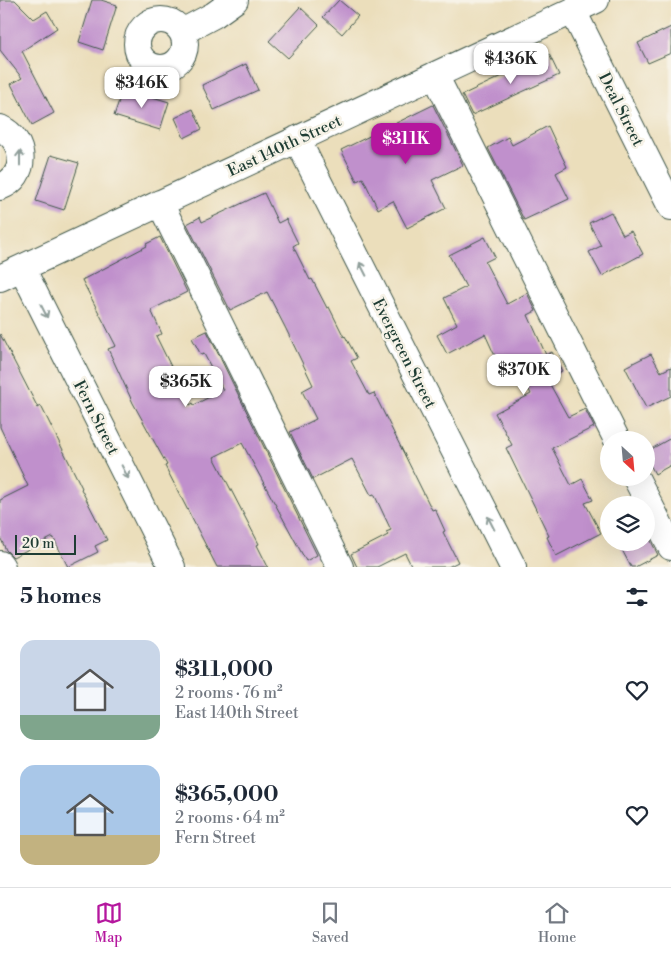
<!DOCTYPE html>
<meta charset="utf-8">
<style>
:root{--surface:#fff;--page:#f2f2f3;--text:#1f2937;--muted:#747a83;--line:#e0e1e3;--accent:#b5179e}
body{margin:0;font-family:"Libre Bodoni",serif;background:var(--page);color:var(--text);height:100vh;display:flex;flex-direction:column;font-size:19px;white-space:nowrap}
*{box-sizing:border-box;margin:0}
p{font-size:16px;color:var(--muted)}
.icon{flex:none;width:28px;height:28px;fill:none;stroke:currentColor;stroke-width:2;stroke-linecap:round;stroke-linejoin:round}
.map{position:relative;height:567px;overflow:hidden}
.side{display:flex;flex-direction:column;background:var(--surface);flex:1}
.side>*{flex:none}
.needle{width:32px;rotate:154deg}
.fabs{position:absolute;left:600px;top:431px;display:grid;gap:10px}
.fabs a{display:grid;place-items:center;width:55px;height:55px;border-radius:50%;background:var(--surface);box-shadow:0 5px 20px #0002;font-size:25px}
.scale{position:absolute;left:15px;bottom:12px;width:61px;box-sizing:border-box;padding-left:5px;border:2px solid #1f3d34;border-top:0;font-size:14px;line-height:18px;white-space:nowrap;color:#1f3d34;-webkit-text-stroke:4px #f7f3e8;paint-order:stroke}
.price{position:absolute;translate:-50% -42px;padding:0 11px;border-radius:10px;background:#fff;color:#222;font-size:16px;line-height:32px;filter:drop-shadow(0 1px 2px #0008)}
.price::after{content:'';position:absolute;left:50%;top:30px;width:15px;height:11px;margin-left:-8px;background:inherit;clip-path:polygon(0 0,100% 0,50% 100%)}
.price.on{background:var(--accent);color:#fff}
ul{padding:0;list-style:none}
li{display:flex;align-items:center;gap:15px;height:125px;padding:0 20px}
li span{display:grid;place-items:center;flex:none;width:140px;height:100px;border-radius:15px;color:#555}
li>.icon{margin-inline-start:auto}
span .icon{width:60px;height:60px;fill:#fffc;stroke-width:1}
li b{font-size:21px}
h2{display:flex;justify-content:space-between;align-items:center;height:60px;padding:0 20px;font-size:21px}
.dock{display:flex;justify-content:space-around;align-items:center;height:70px;border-top:1px solid var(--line);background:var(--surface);font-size:14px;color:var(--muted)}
.dock a{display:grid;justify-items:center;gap:2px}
.dock .on{color:var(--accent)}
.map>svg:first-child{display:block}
</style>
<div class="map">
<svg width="671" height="567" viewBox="0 0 671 567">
<rect width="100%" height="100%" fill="#f7f3e8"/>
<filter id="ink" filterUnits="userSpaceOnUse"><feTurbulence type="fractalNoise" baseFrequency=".02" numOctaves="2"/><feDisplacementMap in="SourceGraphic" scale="10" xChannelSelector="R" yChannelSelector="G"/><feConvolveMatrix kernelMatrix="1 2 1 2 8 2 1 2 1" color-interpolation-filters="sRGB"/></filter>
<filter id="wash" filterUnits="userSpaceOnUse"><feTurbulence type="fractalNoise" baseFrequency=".0096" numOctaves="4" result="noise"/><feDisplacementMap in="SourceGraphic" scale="20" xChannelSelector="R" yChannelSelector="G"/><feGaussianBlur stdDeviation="1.12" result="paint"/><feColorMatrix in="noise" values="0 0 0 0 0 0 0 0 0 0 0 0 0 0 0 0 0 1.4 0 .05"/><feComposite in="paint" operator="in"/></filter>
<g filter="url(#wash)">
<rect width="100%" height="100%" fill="#ebdebb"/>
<g id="blocks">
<path fill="#c090cc" d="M 0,0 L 15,0 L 34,19 L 47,11 L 57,28 L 22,51 L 54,113 L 32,125 L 11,84 L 22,78 L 0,50 Z
M 92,0 L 101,0 L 117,5 L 103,50 L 79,42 Z
M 339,0 L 358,16 L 342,34 L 323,17 Z
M 300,7 L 319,25 L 288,58 L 269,41 Z
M 671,27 L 671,53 L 648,63 L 638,43 Z
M 549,54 L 559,75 L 472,115 L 462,95 Z
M 246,64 L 258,90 L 214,110 L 202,85 Z
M 123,88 L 169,102 L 160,130 L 114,116 Z
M 433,105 L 463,165 L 432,180 L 446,208 L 407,228 L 393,201 L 378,209 L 363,178 L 357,181 L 341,150 Z
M 193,109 L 202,129 L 184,138 L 175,118 Z
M 548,126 L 567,167 L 556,173 L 569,199 L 524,220 L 488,148 L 508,137 L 512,145 Z
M 51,155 L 79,163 L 64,210 L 36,201 Z
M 264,193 L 278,223 L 286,219 L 298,243 L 293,246 L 310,280 L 312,279 L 327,308 L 329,307 L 344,337 L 345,336 L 357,358 L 351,361 L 369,395 L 374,393 L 432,510 L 435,509 L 445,531 L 443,532 L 458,562 L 448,567 L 412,567 L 405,553 L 377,567 L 357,567 L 351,554 L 388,535 L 386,532 L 391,530 L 374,494 L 371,495 L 352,459 L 313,479 L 290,432 L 316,419 L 302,391 L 313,385 L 286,329 L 267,292 L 230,310 L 187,224 L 200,217 L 202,222 Z
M 611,212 L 623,235 L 631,231 L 643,254 L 602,276 L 589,252 L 601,246 L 589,223 Z
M 160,237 L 187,292 L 151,310 L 162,334 L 156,336 L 190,405 L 193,403 L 194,405 L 223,390 L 204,354 L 201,355 L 192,338 L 207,331 L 317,555 L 306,561 L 242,443 L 214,457 L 259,544 L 257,545 L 268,567 L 217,567 L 165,466 L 167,465 L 133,403 L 108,349 L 116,346 L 82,280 L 147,246 L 146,244 Z
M 485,237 L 495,257 L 485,262 L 507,304 L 527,293 L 536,311 L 528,315 L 546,355 L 552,352 L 562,371 L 547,379 L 568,417 L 585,409 L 594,427 L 552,448 L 571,485 L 582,479 L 593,500 L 585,503 L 601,533 L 556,556 L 547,537 L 549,536 L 506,448 L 512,445 L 495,413 L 531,394 L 513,359 L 499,365 L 485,334 L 447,354 L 437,335 L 457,324 L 444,298 L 466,287 L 449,255 Z
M 0,334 L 38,408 L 41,406 L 82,488 L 81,489 L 107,540 L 95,546 L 98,552 L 68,567 L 53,537 L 13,557 L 6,550 L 0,537 L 0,500 L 28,486 L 0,427 Z
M 651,354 L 661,372 L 671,367 L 671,396 L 646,408 L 625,367 Z
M 671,438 L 671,465 L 655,474 L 646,457 L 646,452 Z
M 646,531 L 658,555 L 635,567 L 631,567 L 621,548 L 632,542 L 646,542 Z"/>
</g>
</g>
<g filter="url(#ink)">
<use href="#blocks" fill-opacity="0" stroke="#3e5548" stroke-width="1"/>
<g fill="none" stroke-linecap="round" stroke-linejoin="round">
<g stroke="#3e5548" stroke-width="28">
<path id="minor" d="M 573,11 L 671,207
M137 44a24 24 0 1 1 48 0a24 24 0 1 1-48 0Z
M 182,32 L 214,15 L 235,0
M 435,75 L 617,440
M 0,128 C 27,140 28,177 0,187
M 297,139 L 513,567
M 160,203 L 340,567
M 22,268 L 172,567
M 0,278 L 596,0
M 636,478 L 671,547
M 0,564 L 2,567"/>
</g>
<use href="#minor" stroke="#fff" stroke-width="26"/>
</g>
<defs><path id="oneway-shaft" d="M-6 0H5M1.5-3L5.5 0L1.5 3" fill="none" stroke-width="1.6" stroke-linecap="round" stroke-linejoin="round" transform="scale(1.25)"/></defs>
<g stroke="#8f9e9a">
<use href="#oneway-shaft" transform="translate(20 158) rotate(-90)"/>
<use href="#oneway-shaft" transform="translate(363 269) rotate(-117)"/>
<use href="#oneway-shaft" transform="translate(44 311) rotate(63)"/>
<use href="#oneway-shaft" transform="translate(125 472) rotate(63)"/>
<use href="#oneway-shaft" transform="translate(491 523) rotate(-117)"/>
</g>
</g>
<g text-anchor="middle" stroke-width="5" stroke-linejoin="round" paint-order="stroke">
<g font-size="16" fill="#1f3d34" stroke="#f7f3e8">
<text transform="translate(622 109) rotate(63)" y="6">Deal Street</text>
<text transform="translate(284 145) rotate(-25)" y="6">East 140th Street</text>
<text transform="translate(405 353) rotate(63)" y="6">Evergreen Street</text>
<text transform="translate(97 417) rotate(63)" y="6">Fern Street</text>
</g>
</g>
</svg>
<div class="fabs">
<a><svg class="needle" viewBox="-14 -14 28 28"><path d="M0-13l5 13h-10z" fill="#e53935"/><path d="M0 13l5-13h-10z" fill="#747a83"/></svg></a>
<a><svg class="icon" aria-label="layers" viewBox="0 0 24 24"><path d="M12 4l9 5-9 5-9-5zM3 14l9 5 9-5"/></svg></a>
</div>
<div class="scale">20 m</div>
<b class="price" style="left:511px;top:85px">$436K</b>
<b class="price" style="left:142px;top:109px">$346K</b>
<b class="price on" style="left:406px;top:165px">$311K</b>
<b class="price" style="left:524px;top:396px">$370K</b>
<b class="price" style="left:186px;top:408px">$365K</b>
</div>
<section class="side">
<h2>5 homes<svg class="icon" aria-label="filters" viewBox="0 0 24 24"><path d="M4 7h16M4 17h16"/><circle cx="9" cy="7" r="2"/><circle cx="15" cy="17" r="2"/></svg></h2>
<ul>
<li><span style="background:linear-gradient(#c9d6e8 75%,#7fa58c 0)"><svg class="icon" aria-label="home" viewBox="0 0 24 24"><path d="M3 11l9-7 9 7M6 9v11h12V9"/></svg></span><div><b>$311,000</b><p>2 rooms · 76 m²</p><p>East 140th Street</p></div><svg class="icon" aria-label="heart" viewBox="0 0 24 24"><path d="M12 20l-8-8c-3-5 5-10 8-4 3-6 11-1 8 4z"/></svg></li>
<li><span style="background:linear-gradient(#a9c7e8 70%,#c2b280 0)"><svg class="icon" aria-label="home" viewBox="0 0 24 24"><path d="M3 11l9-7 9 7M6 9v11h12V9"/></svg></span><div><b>$365,000</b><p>2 rooms · 64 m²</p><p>Fern Street</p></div><svg class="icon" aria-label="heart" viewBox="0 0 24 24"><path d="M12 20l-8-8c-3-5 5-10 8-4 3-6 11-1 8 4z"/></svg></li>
</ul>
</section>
<nav class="dock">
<a class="on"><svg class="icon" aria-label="map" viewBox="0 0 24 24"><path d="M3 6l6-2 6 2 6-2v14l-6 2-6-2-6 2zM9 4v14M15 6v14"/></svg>Map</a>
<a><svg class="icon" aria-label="saved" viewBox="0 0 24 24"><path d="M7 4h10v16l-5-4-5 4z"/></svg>Saved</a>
<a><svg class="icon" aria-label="home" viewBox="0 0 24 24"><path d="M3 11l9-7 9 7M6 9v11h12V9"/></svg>Home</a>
</nav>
